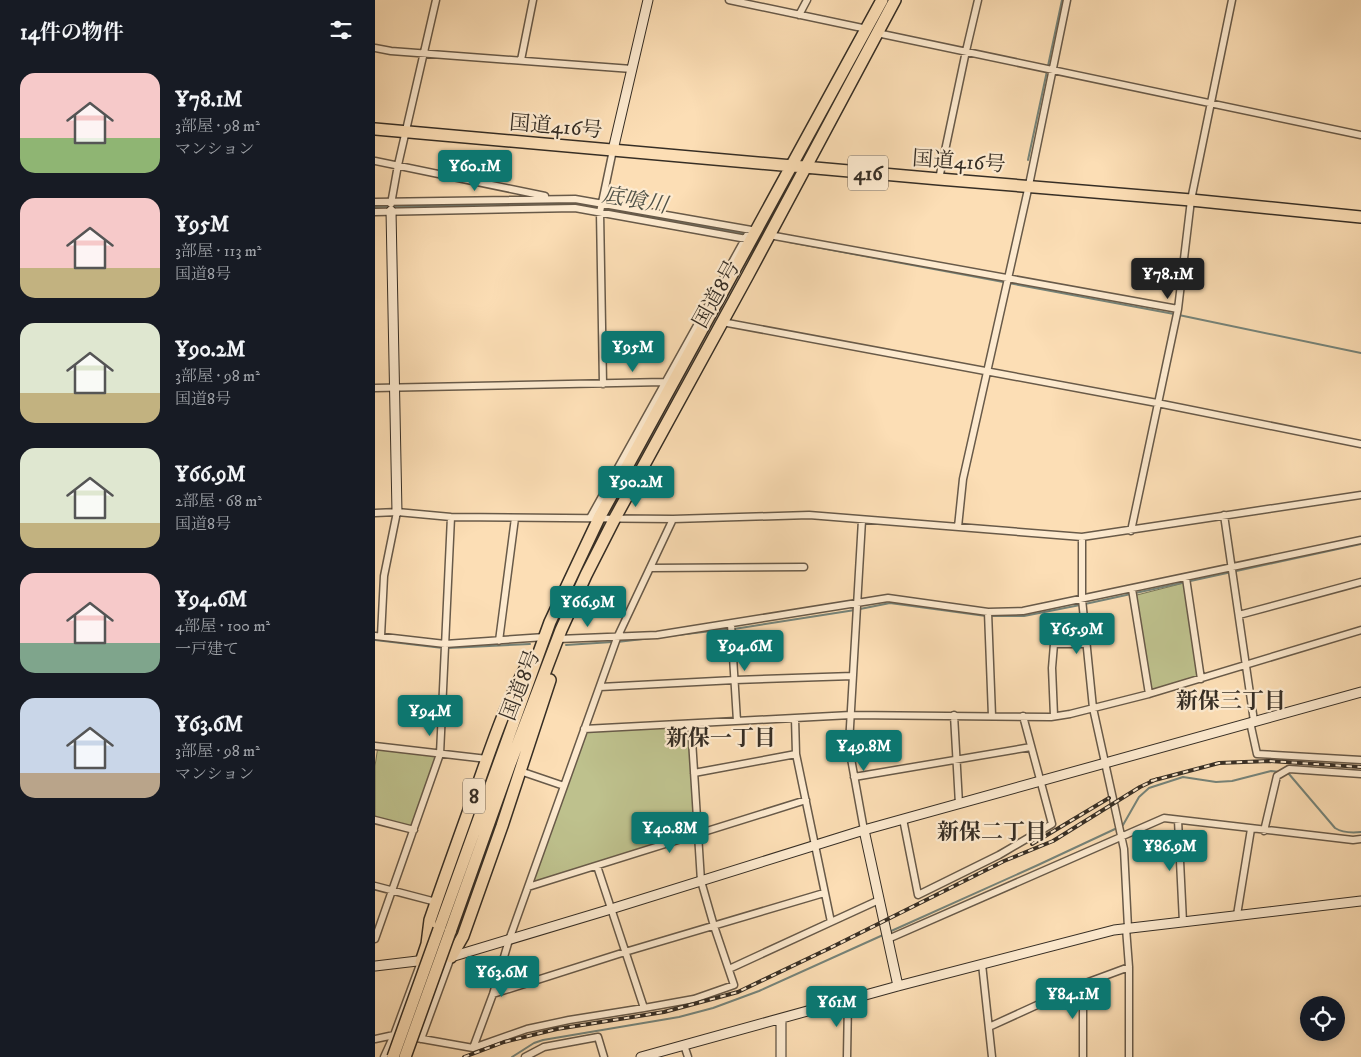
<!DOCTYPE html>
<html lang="ja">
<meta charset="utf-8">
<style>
:root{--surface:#171b24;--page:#20242c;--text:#f1f3f6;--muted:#9ea1a6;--accent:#0f766e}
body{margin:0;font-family:"IM FELL DW Pica","Noto Serif JP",serif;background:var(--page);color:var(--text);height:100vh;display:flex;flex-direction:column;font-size:19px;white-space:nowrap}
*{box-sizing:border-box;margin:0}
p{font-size:16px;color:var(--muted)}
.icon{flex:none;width:28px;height:28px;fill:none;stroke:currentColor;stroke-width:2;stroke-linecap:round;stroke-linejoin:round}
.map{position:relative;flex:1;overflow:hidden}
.panel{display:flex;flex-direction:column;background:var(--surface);width:375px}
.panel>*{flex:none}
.fabs{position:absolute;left:925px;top:996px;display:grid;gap:10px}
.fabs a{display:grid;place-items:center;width:45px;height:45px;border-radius:50%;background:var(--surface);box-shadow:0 2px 12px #0003;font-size:25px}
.price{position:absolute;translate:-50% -42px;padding:0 11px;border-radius:5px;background:var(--accent);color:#fff;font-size:16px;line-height:32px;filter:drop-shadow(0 1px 2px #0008)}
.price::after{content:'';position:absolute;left:50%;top:30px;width:15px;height:11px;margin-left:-8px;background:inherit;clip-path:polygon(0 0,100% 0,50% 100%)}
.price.selected{background:#222;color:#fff}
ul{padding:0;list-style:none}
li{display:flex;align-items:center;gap:15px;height:125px;padding:0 20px}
li span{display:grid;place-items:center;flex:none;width:140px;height:100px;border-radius:15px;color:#555}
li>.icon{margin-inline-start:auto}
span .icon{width:60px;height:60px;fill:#fffc;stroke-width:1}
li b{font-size:21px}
h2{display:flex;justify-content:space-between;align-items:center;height:60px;padding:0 20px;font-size:21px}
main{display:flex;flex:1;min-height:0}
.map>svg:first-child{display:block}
</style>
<main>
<section class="panel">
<h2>14件の物件<svg class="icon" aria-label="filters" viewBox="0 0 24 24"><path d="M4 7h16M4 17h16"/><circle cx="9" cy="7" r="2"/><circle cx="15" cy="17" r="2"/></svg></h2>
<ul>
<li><span style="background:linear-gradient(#f6c9c9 65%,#8fb573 0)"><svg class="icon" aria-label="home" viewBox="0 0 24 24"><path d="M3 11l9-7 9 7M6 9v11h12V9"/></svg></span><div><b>¥78.1M</b><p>3部屋 · 98 m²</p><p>マンション</p></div></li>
<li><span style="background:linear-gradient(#f6c9c9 70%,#c2b280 0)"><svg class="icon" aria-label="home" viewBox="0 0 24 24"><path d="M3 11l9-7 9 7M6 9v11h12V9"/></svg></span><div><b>¥95M</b><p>3部屋 · 113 m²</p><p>国道8号</p></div></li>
<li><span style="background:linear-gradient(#dfe7d0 70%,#c2b280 0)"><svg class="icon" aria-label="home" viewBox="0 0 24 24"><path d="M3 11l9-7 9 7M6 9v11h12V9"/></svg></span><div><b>¥90.2M</b><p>3部屋 · 98 m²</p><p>国道8号</p></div></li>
<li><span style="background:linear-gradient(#dfe7d0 75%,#c2b280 0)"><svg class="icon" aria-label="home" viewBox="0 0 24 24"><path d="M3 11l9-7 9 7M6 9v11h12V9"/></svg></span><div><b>¥66.9M</b><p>2部屋 · 68 m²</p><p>国道8号</p></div></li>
<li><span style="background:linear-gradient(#f6c9c9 70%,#7fa58c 0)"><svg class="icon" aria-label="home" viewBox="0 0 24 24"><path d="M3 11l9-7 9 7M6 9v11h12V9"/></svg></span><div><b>¥94.6M</b><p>4部屋 · 100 m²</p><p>一戸建て</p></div></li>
<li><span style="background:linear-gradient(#c9d6e8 75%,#b9a48a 0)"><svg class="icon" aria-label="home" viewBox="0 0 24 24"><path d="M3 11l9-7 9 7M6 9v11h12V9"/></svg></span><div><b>¥63.6M</b><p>3部屋 · 98 m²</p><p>マンション</p></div></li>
</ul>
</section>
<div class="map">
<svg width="986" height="1057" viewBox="0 0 986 1057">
<rect width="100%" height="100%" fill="#fcdeb5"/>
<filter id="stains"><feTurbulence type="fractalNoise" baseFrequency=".004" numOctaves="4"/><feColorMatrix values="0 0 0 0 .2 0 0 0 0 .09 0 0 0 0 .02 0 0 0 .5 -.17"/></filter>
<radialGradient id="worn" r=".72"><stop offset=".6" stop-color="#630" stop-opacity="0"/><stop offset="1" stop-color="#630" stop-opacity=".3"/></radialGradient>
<path fill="#bec18d" stroke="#7a7859" d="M 809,583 L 826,679 L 776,693 L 758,596 Z
M 316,724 L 323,834 L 153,887 L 209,729 Z
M 3,746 L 62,754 L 39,830 L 0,820 L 0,766 Z"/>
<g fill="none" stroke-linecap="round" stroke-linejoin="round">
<path stroke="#758379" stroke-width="2" d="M 673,66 L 687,0
M 653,160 L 672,71
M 0,207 L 201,203 L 370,234
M 414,242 L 799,314 L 986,353
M 710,604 L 986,544
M 485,609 L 515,603 L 611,616
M 616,616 L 649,616 L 705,605
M 359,629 L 480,610
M 0,640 L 68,648
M 242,642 L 354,629
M 191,645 L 237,642
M 73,648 L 155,644
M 912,774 L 914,774 L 960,828 C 968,833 977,833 986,832
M 748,825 L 764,797 L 774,788 L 808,777 L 841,782 L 857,781 L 896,771 L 905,772
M 514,932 L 663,865 L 740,829
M 137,1057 L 159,1043 L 168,1040 L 304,1017 L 338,1008 L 384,991 L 508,935"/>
<g stroke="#685a49" stroke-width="9">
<path id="street" d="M 354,0 L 492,29
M 424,15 L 432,0
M 502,33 L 986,135
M 0,48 L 16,51 L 257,69
M 146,60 L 158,0
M 0,161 L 170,196
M 564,179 L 591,51 L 603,0
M 0,202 L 200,199 L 382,231
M 16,204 L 23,165 L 61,0
M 0,212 L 200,208 L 377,240
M 394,235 L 803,309
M 347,322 L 782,403 L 986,444
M 228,384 L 225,212 L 238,150
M 0,388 L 289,382
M 0,513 L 22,512 L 76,517 L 298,519 L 434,515 L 707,537 L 986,495
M 849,515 L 879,721
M 215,518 L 375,230
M 487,520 L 474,744 L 475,753 L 489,830
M 583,527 L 588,479 L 654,185 L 692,0
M 756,531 L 803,309 L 816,200 L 857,0
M 707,537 L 707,599 L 718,708 L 749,849 L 753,928
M 275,568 L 429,567
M 811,578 L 826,679
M 757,589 L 774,694
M 613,612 L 617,716
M 864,615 L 986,582
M 356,624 L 362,721
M 0,636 L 70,644 L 170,637
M 6,636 L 9,576 L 22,512
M 183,639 L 282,635 L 513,598 L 613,612 L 648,611 L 986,540
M 124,641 L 140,518
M 225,687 L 360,680 L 478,676
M 579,715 L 584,804
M 679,716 L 677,668 L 679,644 L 711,644
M 875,722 L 882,754 L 986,760
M 209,729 L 476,715 L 676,717 L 695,714 L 774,694 L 986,630
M 0,746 L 112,759
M 145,771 L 189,786
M 319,773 L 421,754
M 479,777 L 656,747
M 528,819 L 543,895 L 624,855 L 677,824 L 648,716
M 0,820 L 39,830
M 803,820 L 808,922
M 889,831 L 902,776 L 914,769 L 986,774
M 222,866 L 269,1008
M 0,886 L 61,902
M 153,887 L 431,800
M 862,915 L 876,829
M 456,922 L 504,900
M 751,928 L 754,967 L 754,1057
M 0,939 L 65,754 L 76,517
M 513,939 L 789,818 L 978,840 L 986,839
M 607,964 L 617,1057
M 354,969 L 456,922 L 421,754 L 420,718
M 708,984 L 708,1057
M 118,994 L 250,952 L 449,893
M 614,1027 L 708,984 L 754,967
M 36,1037 L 98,1048 L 152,1029 L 194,1020 L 269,1008 L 319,999 L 359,985 L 339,926 L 326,881 L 316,724
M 0,1039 L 19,1035 L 27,1036
M 46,1039 L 76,957
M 309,1045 L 313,1057
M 98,1048 L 118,994 L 134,940 L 242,638 L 298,519
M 9,1057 L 19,1035 L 46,962
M 150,1057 L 169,1047 L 223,1037 L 229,1057
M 472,1057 L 473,1000"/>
</g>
<g stroke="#362e25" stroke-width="11">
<path id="secondary" d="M 238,150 L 273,0
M 16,211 L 22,512
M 489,830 L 523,986
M 0,966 L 76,957 L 236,909 L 489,830 L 986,692
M 266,1057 L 523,986 L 739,930 L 986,901
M 406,1057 L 406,1019"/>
</g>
<g stroke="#362e25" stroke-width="14">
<path id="highway" d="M 0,129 L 564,179 L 816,200 L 986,217
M 64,929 L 175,622 L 224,518 L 507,0
M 75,932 L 135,764 L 186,630 L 211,575 L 240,518 L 373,275 L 520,0
M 76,957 L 88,936 L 127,826 L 175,680
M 46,962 L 52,944 L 55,920 C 70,876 86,833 101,790 C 117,745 132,698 157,657"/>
</g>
<use href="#street" stroke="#fdeacf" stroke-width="6"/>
<use href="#secondary" stroke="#fdeacf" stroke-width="9"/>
<use href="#highway" stroke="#fcdeb5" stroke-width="11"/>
<g stroke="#362e25" stroke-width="4">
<path id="rail" d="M 776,781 L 844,763 L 894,761 L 986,767
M 657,844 L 734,798
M 89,1057 L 129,1042 L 182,1029 L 289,1012 L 363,992 L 455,948 L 629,861 L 678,841 L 765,787 L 782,779"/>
</g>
<use href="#rail" stroke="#fdeacf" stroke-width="2" stroke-dasharray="5.5" stroke-linecap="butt"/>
<g stroke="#362e25" stroke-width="14" stroke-linecap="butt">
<path id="highway-bridge" d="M 18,1057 L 64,929
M 30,1057 L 75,932"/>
</g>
<use href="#highway-bridge" stroke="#fcdeb5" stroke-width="11"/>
</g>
<g text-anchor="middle" stroke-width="4.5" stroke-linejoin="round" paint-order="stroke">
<g fill="#fdeacf" stroke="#726658" stroke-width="1">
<rect x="473" y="155.5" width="40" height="35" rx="4"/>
<rect x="88" y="778.5" width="22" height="35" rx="4"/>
</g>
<g font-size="20" font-weight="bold" fill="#362e25">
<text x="493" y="180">416</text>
<text x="99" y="803">8</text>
</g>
<g font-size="21" fill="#362e25" stroke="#fdeacf">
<text transform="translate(181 126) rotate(5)" y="7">国道416号</text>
<text transform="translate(584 161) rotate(4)" y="7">国道416号</text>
<text transform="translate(341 294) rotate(-61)" y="7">国道8号</text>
<text transform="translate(145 685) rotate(-69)" y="7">国道8号</text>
</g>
<g font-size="22" font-style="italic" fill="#505248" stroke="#fdeacf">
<text transform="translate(260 199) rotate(10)" y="8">底喰川</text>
</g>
<g font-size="22" font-weight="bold" fill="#362e25" stroke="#fdeacf">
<text x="856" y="708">新保三丁目</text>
<text x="346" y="745">新保一丁目</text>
<text x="617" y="839">新保二丁目</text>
</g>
</g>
<rect width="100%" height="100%" filter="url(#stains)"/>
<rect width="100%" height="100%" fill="url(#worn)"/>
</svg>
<div class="fabs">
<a><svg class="icon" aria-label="locate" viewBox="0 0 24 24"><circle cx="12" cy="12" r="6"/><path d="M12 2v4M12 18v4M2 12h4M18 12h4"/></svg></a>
</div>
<b class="price" style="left:100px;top:192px">¥60.1M</b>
<b class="price selected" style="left:793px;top:300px">¥78.1M</b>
<b class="price" style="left:258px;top:373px">¥95M</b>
<b class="price" style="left:261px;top:508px">¥90.2M</b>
<b class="price" style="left:213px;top:628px">¥66.9M</b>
<b class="price" style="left:702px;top:655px">¥65.9M</b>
<b class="price" style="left:370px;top:672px">¥94.6M</b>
<b class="price" style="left:55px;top:737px">¥94M</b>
<b class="price" style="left:489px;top:772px">¥49.8M</b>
<b class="price" style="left:295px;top:854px">¥40.8M</b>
<b class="price" style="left:795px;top:872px">¥86.9M</b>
<b class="price" style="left:127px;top:998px">¥63.6M</b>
<b class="price" style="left:698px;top:1020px">¥84.1M</b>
<b class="price" style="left:462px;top:1028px">¥61M</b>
</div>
</main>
